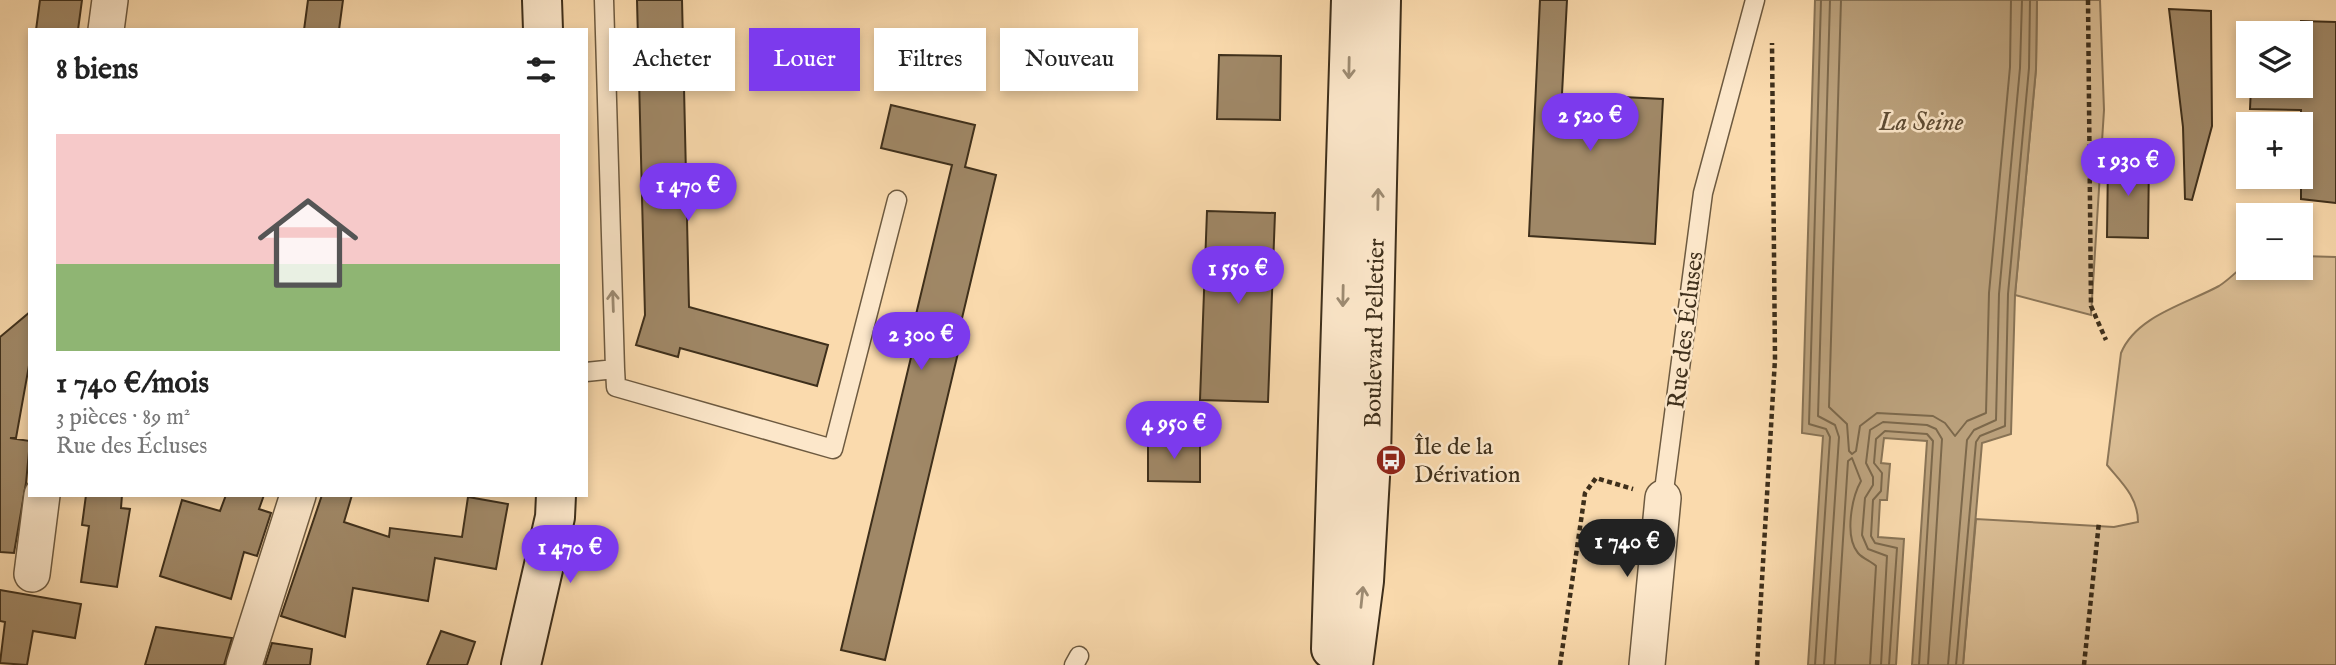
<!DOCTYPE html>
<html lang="fr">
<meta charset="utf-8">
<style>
:root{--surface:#fff;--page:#f6f6f6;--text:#222;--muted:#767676;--accent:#7c3aed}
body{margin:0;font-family:"IM FELL English",serif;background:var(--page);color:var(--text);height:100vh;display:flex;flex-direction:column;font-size:26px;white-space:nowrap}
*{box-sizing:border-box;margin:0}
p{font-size:23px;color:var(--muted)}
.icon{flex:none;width:38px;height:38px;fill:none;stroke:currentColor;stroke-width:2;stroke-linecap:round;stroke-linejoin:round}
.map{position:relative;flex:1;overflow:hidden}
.sheet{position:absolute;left:28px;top:28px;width:560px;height:469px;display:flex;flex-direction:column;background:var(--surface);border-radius:0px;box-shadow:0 4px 10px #0003}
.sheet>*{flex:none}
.banner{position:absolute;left:609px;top:28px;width:665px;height:63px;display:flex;gap:14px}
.controls{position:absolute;left:2236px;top:21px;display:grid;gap:14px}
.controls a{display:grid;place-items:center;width:77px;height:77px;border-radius:0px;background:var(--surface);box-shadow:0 4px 10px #0003;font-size:35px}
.price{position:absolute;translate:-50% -60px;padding:0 16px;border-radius:24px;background:var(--accent);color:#fff;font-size:23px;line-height:46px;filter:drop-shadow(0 2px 4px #0008)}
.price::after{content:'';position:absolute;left:50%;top:42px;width:21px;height:16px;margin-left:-10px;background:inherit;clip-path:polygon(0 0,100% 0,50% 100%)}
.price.active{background:#222;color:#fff}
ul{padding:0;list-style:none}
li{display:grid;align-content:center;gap:14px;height:371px;padding:0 28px}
li span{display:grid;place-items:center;height:217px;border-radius:0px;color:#555}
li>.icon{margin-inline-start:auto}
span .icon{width:126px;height:126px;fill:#fffc;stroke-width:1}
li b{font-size:30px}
h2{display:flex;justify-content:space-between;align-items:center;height:84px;padding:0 28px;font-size:30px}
.pill{padding:0 24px;border-radius:0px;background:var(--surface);box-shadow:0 4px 10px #0003;font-size:24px;line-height:63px}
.pill.active{background:var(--accent);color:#fff}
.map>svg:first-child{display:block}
</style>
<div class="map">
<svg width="2336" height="665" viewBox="0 0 2336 665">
<rect width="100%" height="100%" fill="#fadaad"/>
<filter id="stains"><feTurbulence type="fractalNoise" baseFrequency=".00286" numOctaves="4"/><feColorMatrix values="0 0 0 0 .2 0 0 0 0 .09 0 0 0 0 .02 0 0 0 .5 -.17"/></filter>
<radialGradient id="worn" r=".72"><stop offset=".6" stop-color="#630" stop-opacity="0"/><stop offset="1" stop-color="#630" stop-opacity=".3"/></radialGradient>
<path fill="#dabd94" stroke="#8c7658" stroke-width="2" d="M 2037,0 L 2100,0 L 2104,110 L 2091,315 L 2015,295 L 2036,69 Z
M 2301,256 L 2336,257 L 2336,665 L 1963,665 L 1976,519 L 2114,527 L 2138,522 C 2138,497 2122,483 2107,465 L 2121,353 C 2136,316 2186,304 2219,286 C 2230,279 2239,269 2249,261 L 2249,268 L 2301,268 Z"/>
<path fill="#baa07b" stroke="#887355" stroke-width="2" d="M 1815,0 L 2037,0 L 2036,69 L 2015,295 L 2011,434 L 1982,443 L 1963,665 L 1912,665 L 1927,441 L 1884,438 L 1881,463 L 1890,464 L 1887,500 L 1880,500 L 1878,537 L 1904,539 L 1896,665 L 1808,665 L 1823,436 L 1802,433 Z"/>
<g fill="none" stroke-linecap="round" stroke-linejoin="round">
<path stroke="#7c684b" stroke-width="2" d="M 1841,0 L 1829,407 L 1847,424 L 1849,451 L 1852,454 L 1856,451 L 1860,426 L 1877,413 L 1933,416 L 1945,423 L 1955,436 L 1967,421 L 1986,413 L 1989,293 L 2010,67 L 2011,0
M 1815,665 L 1830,437 L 1826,429 L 1809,424 L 1821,0
M 1824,665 L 1839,437 L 1835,425 L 1818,416 L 1830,0
M 1835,665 L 1848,461 L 1852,458 L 1861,481 C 1852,497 1844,536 1858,553 C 1863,559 1871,561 1876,566 L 1870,665
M 1881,665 L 1887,556 L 1868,549 L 1862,535 L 1865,498 L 1873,485 L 1873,477 L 1866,463 L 1870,430 L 1883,422 L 1927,425 L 1936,429 L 1942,439 L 1928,665
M 1889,665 L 1897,548 L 1875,543 L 1871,536 L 1873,500 L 1881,491 L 1882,473 L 1874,463 L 1876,439 L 1885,431 L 1927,434 L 1933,441 L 1919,665
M 1948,665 L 1967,440 L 1974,430 L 1996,420 L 1999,294 L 2020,68 L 2022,0
M 1956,665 L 1976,442 L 1980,436 L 2005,426 L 2008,294 L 2029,68 L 2030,0"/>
</g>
<path fill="#a08867" stroke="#3e2f1b" stroke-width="2" d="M 40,0 L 82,0 L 78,30 L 36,30 Z
M 308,0 L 343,0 L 339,30 L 304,30 Z
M 637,0 L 682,0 L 689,307 L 828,345 L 817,386 L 680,348 L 678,357 L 636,345 L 645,315 Z
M 1540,0 L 1567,0 L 1562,94 L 1663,99 L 1655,244 L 1529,236 Z
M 2169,9 L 2211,11 L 2212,126 L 2192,200 L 2185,199 L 2183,127 Z
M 2301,21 L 2336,22 L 2336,203 L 2301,199 L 2301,110 L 2250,109 L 2251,86 L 2301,86 Z
M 1219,55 L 1281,56 L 1280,120 L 1217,119 Z
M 891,105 L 975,125 L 965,167 L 996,175 L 958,335 L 962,336 L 885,660 L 841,650 L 918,328 L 913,327 L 952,165 L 881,148 Z
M 2149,158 L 2148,238 L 2107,237 L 2108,160 Z
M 1207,211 L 1275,213 L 1268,402 L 1200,400 Z
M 30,312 L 30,360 L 16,438 L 10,438 L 30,441 L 26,483 L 14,553 L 0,552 L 0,337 Z
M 1148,439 L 1200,440 L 1200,482 L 1148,481 Z
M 86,495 L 122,495 L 121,508 L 130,509 L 117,587 L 81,582 L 89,526 L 82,525 Z
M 226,495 L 264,495 L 259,509 L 271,513 L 257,556 L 244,552 L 231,599 L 160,576 L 182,500 L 220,511 Z
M 322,495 L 352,495 L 344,522 L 389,537 L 390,528 L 462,537 L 468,497 L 508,504 L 496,569 L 435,558 L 428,601 L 353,588 L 345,637 L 281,616 Z
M 0,590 L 81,604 L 75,638 L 33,631 L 27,665 L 0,663 L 5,622 L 0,621 Z
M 156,627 L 232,638 L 224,665 L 145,665 Z
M 441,631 L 475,642 L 467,665 L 427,665 Z
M 272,643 L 312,649 L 310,665 L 265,665 Z"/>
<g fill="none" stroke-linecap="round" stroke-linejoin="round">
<g stroke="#6d5a40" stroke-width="21">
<path id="lane" d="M 604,0 L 615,369
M 586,372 L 615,369 L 616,387 L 833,449 L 897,200
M 1663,498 L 1703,193 L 1755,0
M 1074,665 L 1079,656"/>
</g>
<g stroke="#6d5a40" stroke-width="38">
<path id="street" d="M 106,30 L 110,0
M 32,574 L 42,495
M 244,665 L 298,495
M 1647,665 L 1663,498"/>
</g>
<g stroke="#3e2f1b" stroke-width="42">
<path id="secondary" d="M 542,0 L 543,30
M 1331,649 L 1351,0
M 521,665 L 555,517 L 556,495
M 1353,665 L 1364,581 L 1371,459 L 1381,0"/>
</g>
<path stroke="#3e2f1b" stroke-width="4.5" stroke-dasharray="5 3.5" stroke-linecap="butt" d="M 2088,0 L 2091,306 L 2106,340
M 1560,665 L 1585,493 L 1596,478 L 1633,489
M 1757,665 L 1775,359 L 1772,43
M 2084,665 L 2099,522"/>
<use href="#lane" stroke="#fce7ca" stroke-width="18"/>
<use href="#street" stroke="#fce7ca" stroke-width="35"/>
<use href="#secondary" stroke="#fce7ca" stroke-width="38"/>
</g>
<defs><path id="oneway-shaft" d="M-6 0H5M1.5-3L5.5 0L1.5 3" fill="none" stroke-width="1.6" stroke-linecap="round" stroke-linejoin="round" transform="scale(1.75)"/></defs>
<g stroke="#9d8b72">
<use href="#oneway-shaft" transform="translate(1349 68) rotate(91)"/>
<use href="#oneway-shaft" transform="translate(1378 199) rotate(-89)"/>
<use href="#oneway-shaft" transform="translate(1343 296) rotate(91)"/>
<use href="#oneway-shaft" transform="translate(613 301) rotate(-92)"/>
<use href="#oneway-shaft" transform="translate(1362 597) rotate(-84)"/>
</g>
<defs>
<g id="bus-disc" transform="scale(1.575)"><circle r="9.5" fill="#8f2418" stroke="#fce7ca"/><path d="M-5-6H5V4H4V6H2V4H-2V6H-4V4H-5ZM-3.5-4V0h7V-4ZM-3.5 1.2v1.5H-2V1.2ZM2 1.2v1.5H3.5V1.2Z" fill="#fff"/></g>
</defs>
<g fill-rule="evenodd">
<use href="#bus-disc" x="1391" y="460"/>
</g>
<g text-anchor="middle" stroke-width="5" stroke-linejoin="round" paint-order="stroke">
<g font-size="24" fill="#3e2f1b" stroke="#fce7ca">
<text transform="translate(1685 330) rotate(-83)" y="8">Rue des Écluses</text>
<text transform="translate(1374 333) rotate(-89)" y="8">Boulevard Pelletier</text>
</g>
<g font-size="24" fill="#3e2f1b" stroke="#fce7ca" text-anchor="start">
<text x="1414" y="454">Île de la<tspan x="1414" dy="28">Dérivation</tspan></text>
</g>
<g font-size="26" font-style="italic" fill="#5d4b33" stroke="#fce7ca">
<text x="1921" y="130">La Seine</text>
</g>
</g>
<rect width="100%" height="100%" filter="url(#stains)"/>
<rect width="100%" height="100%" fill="url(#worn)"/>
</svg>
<div class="controls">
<a><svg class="icon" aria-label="layers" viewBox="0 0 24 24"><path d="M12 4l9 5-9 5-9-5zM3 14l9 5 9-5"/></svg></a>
<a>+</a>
<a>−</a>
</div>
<b class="price" style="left:1590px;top:153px">2 520 €</b>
<b class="price" style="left:2128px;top:198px">1 930 €</b>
<b class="price" style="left:688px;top:223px">1 470 €</b>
<b class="price" style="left:1238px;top:306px">1 550 €</b>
<b class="price" style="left:921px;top:372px">2 300 €</b>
<b class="price" style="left:1174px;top:461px">4 950 €</b>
<b class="price active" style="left:1627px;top:579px">1 740 €</b>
<b class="price" style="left:570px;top:585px">1 470 €</b>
<div class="banner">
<a class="pill">Acheter</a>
<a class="pill active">Louer</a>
<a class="pill">Filtres</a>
<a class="pill">Nouveau</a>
</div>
<section class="sheet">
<h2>8 biens<svg class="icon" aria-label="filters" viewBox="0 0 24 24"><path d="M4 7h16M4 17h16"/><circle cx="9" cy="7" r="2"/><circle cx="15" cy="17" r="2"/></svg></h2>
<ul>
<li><span style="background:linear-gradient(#f6c9c9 60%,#8fb573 0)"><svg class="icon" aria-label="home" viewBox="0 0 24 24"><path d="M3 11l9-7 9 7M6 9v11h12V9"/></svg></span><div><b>1 740 €/mois</b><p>3 pièces · 89 m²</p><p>Rue des Écluses</p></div></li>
</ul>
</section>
</div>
